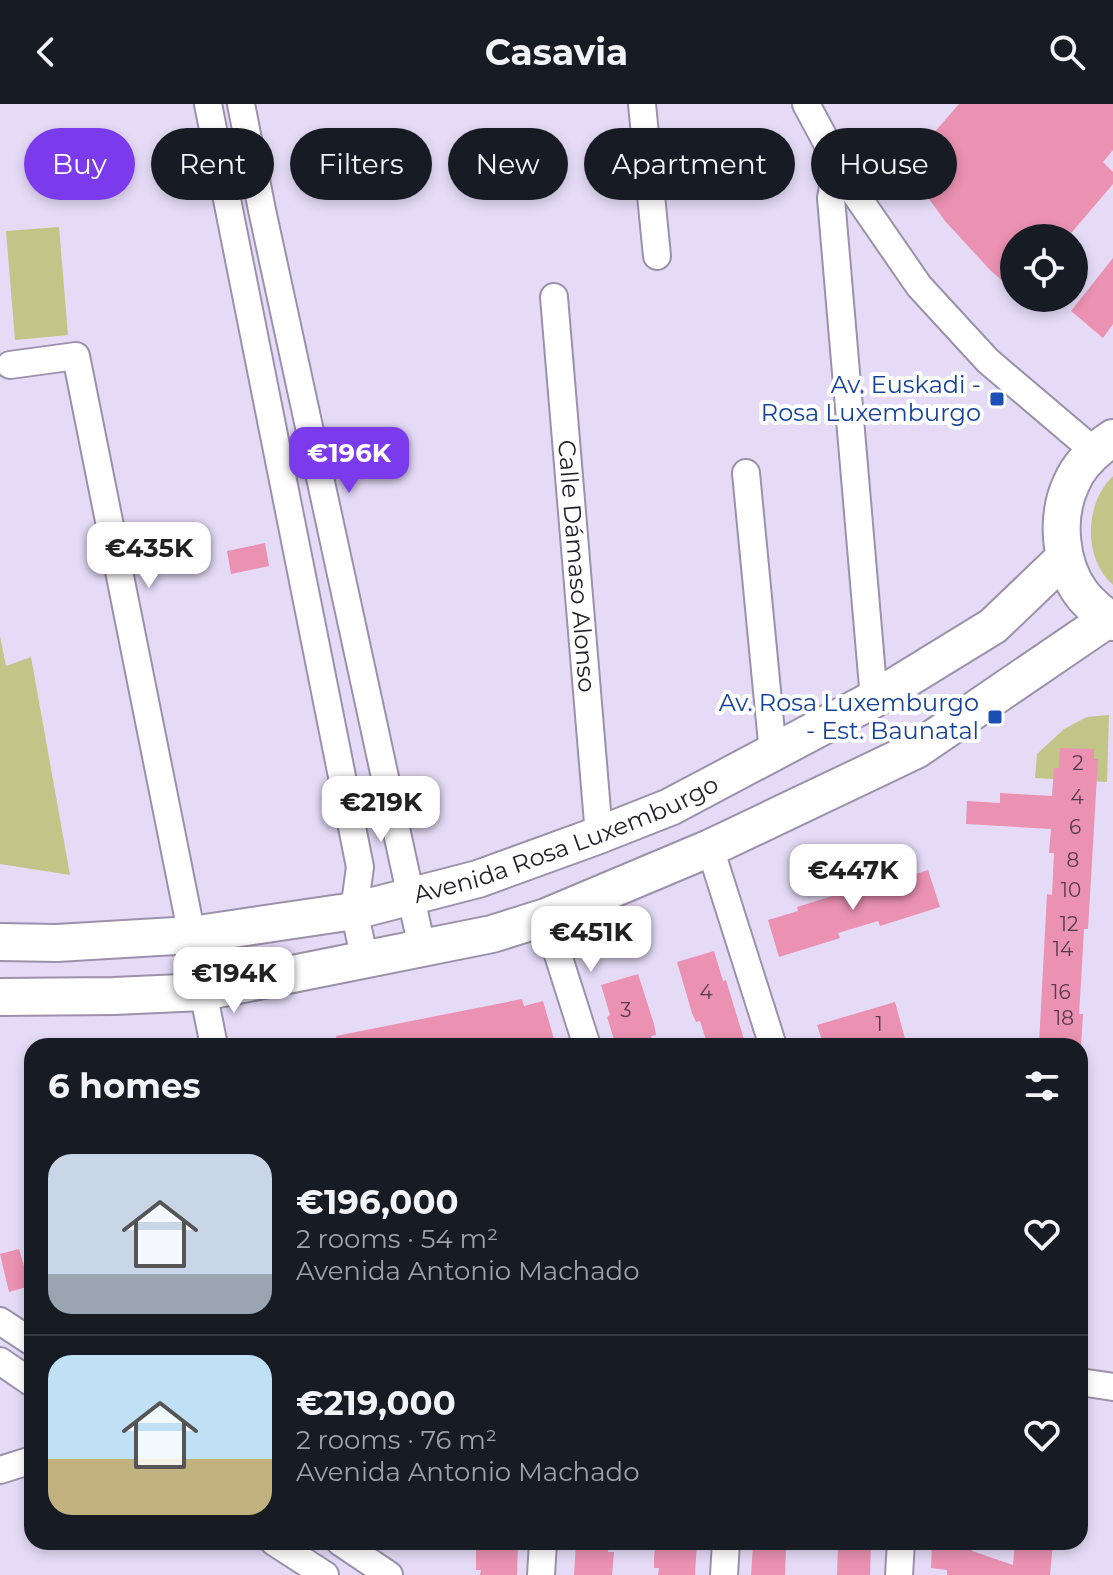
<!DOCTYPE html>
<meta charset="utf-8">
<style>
:root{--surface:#171b24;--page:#20242c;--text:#f1f3f6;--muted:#9ea1a6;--line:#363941;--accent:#7c3aed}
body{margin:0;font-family:Montserrat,sans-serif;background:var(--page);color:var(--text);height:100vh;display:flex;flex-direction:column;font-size:30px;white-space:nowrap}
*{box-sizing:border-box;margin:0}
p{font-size:26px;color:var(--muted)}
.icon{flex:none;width:44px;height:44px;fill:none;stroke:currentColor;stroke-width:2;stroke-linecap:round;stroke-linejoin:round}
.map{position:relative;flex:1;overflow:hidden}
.side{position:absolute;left:24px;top:934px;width:1064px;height:512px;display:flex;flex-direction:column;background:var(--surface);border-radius:24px;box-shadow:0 4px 12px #0003}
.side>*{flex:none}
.top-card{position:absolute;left:24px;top:24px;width:1066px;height:72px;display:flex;gap:16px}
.fabs{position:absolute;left:1000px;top:120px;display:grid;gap:16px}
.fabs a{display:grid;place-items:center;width:88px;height:88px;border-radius:50%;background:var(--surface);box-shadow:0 4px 12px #0003;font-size:40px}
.price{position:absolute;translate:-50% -68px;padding:0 18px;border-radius:16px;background:#fff;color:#222;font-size:26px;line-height:52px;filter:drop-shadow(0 2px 4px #0008)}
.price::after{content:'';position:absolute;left:50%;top:48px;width:24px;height:18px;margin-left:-12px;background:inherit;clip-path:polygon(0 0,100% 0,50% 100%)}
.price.active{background:var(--accent);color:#fff}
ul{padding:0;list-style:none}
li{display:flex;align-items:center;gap:24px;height:200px;padding:0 24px}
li+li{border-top:2px solid var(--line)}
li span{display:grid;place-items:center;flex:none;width:224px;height:160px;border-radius:24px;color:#555}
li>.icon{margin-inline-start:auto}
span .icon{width:96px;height:96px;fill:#fffc;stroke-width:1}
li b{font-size:34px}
h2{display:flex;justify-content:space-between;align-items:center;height:96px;padding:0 24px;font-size:34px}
.pill{padding:0 28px;border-radius:36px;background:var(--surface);box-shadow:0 4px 12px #0003;font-size:28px;line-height:72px}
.pill.active{background:var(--accent);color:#fff}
header{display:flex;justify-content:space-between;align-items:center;height:104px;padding:0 24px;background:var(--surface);font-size:36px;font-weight:700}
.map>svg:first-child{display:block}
</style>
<header><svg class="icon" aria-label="back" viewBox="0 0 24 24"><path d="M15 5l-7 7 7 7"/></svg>Casavia<svg class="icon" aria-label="search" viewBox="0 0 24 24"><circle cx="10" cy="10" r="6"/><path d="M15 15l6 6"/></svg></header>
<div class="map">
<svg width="1113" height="1471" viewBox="0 0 1113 1471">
<rect width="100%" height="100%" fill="#e5dbf7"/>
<path fill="#c1c588" d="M 59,123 L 68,231 L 15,236 L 6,127 Z
M 1113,372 L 1113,481 C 1083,454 1084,400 1113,372 Z
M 0,532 L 6,562 L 31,553 L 70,771 L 0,760 Z
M 1109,611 L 1107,678 L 1035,674 L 1037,650 L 1064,625 L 1087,613 Z"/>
<path fill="#eb91b2" d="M 959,0 L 1113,0 L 1113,46 L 1103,58 L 1113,68 L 1113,80 L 1067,134 L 1014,134 L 1014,187 L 990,166 L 945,117 L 905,62 Z
M 1113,154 L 1113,220 L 1103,234 L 1071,207 Z
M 265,439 L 269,462 L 231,470 L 227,447 Z
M 1060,644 L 1094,645 L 1094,655 L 1098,655 L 1088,825 L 1084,825 L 1081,878 L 1079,910 L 1083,910 L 1081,942 L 1044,942 L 1044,940 L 1039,940 L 1047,790 L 1052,791 L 1054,749 L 1049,749 L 1051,725 L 966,720 L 967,697 L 1000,699 L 1000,689 L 1052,692 L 1054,664 L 1059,664 Z
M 928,766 L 940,803 L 880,822 L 878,817 L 838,829 L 840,834 L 779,853 L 768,816 L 798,807 L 797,803 L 897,772 L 898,776 Z
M 714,847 L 723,877 L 726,876 L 746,942 L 708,942 L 700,917 L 696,918 L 692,909 L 677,858 Z
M 638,870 L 654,920 L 656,931 L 651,932 L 654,942 L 616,942 L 607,913 L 610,911 L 601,881 Z
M 522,895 L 524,902 L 543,897 L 556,942 L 337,942 L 336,932 Z
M 895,898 L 907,942 L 824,942 L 817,921 Z
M 19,1145 L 30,1182 L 9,1188 L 0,1150 Z
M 482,1438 L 518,1438 L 517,1471 L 480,1471 L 481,1466 L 476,1466 L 476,1445 L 481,1445 Z
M 576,1438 L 609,1438 L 608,1448 L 614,1448 L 612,1471 L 574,1471 Z
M 660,1438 L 697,1438 L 695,1471 L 658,1471 L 659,1464 L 654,1464 L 654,1454 L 655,1443 L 660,1443 Z
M 838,1438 L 871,1438 L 870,1471 L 837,1471 Z
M 932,1438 L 973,1438 L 972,1447 L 1013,1461 L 1015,1438 L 1053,1438 L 1050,1471 L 947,1471 L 947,1466 L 931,1464 Z
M 753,1442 L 786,1444 L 785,1471 L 751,1471 Z"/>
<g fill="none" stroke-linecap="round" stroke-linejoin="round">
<g stroke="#9b91ab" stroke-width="30">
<g id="street">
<path d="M 208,0 L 360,763 L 354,807 L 365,856"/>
<path d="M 241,0 L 262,106 L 422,844"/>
<path d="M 642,0 L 657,152"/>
<path d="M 806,0 L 850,82 L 919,182 L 988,257 L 1094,347"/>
<path d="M 837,61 L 831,94 L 874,595"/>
<path id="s1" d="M 554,193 L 599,731"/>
<path d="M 10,261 L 76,252 L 214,942"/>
<path d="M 746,369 L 773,649"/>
<path d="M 710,744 L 773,942"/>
<path d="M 546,813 L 587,942"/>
<path d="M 0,1217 L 32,1238"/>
<path d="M 0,1257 L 32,1279"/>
<path d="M 1080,1278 L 1113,1283"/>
<path d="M 0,1366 L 32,1356"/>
<path d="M 274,1438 L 325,1471"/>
<path d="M 340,1438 L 389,1471"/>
<path d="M 541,1471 L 543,1438"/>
<path d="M 724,1471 L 726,1438"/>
<path d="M 899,1471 L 901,1438"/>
</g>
</g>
<g stroke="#9b91ab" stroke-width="40">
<g id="secondary">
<path d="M 1113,334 C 1096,345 1079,360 1071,380 C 1056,412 1059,459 1081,489 C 1088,499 1099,507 1108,515 L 1113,518"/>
<path id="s2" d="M 0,838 L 57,839 L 192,831 L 354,807 L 478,775 L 599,731 L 670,703 L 874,595 L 993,522 L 1064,454"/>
<path d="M 0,893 L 114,892 L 203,888 L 492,830 L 546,813 L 710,744 L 916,646 L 1108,515"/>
</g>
</g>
<use href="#street" stroke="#fff" stroke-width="26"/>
<use href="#secondary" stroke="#fff" stroke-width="36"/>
</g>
<g fill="#1a4fb4" stroke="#fff" stroke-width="3">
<rect x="989" y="287" width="16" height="16" rx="4"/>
<rect x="987" y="605" width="16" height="16" rx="4"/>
</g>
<g text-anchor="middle" stroke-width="8" stroke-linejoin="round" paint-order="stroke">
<g font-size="20" fill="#563c4c">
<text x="1078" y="666">2</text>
<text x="1077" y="700">4</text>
<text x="1075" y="730">6</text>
<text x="1073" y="763">8</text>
<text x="1071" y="793">10</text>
<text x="1069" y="827">12</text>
<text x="1063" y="852">14</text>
<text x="706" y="895">4</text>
<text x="1061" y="895">16</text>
<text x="626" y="913">3</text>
<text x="1064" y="921">18</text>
<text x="879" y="927">1</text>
</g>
<g font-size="24" fill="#164399" stroke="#fff" text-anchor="end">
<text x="981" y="289">Av. Euskadi -<tspan x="981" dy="28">Rosa Luxemburgo</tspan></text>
<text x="979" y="607">Av. Rosa Luxemburgo<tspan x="979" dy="28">- Est. Baunatal</tspan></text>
</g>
<g font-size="24" fill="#24202a" stroke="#fff">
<text dy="8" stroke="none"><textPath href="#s1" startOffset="270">Calle Dámaso Alonso</textPath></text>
<text dy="8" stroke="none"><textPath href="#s2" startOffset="580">Avenida Rosa Luxemburgo</textPath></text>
</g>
</g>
</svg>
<div class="fabs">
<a><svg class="icon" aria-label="locate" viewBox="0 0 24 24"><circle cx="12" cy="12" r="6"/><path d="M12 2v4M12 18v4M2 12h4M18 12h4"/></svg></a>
</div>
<b class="price active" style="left:349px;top:391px">€196K</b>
<b class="price" style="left:149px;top:486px">€435K</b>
<b class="price" style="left:381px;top:740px">€219K</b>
<b class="price" style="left:853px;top:808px">€447K</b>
<b class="price" style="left:591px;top:870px">€451K</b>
<b class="price" style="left:234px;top:911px">€194K</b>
<div class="top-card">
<a class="pill active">Buy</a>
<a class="pill">Rent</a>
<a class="pill">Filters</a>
<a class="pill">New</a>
<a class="pill">Apartment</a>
<a class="pill">House</a>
</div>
<section class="side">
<h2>6 homes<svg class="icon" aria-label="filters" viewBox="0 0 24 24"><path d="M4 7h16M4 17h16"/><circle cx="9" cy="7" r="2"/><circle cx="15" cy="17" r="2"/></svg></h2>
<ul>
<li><span style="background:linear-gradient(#c9d6e8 75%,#9aa5b1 0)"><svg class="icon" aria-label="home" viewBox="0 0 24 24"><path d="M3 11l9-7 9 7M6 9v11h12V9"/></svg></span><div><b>€196,000</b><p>2 rooms · 54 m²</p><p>Avenida Antonio Machado</p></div><svg class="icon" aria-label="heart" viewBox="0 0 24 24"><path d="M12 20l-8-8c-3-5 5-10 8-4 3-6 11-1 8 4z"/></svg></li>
<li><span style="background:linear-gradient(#bfe0f5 65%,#c2b280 0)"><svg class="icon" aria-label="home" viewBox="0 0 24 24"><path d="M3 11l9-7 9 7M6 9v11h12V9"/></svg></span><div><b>€219,000</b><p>2 rooms · 76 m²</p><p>Avenida Antonio Machado</p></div><svg class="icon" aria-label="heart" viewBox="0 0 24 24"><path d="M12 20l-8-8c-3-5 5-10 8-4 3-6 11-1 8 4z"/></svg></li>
</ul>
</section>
</div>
